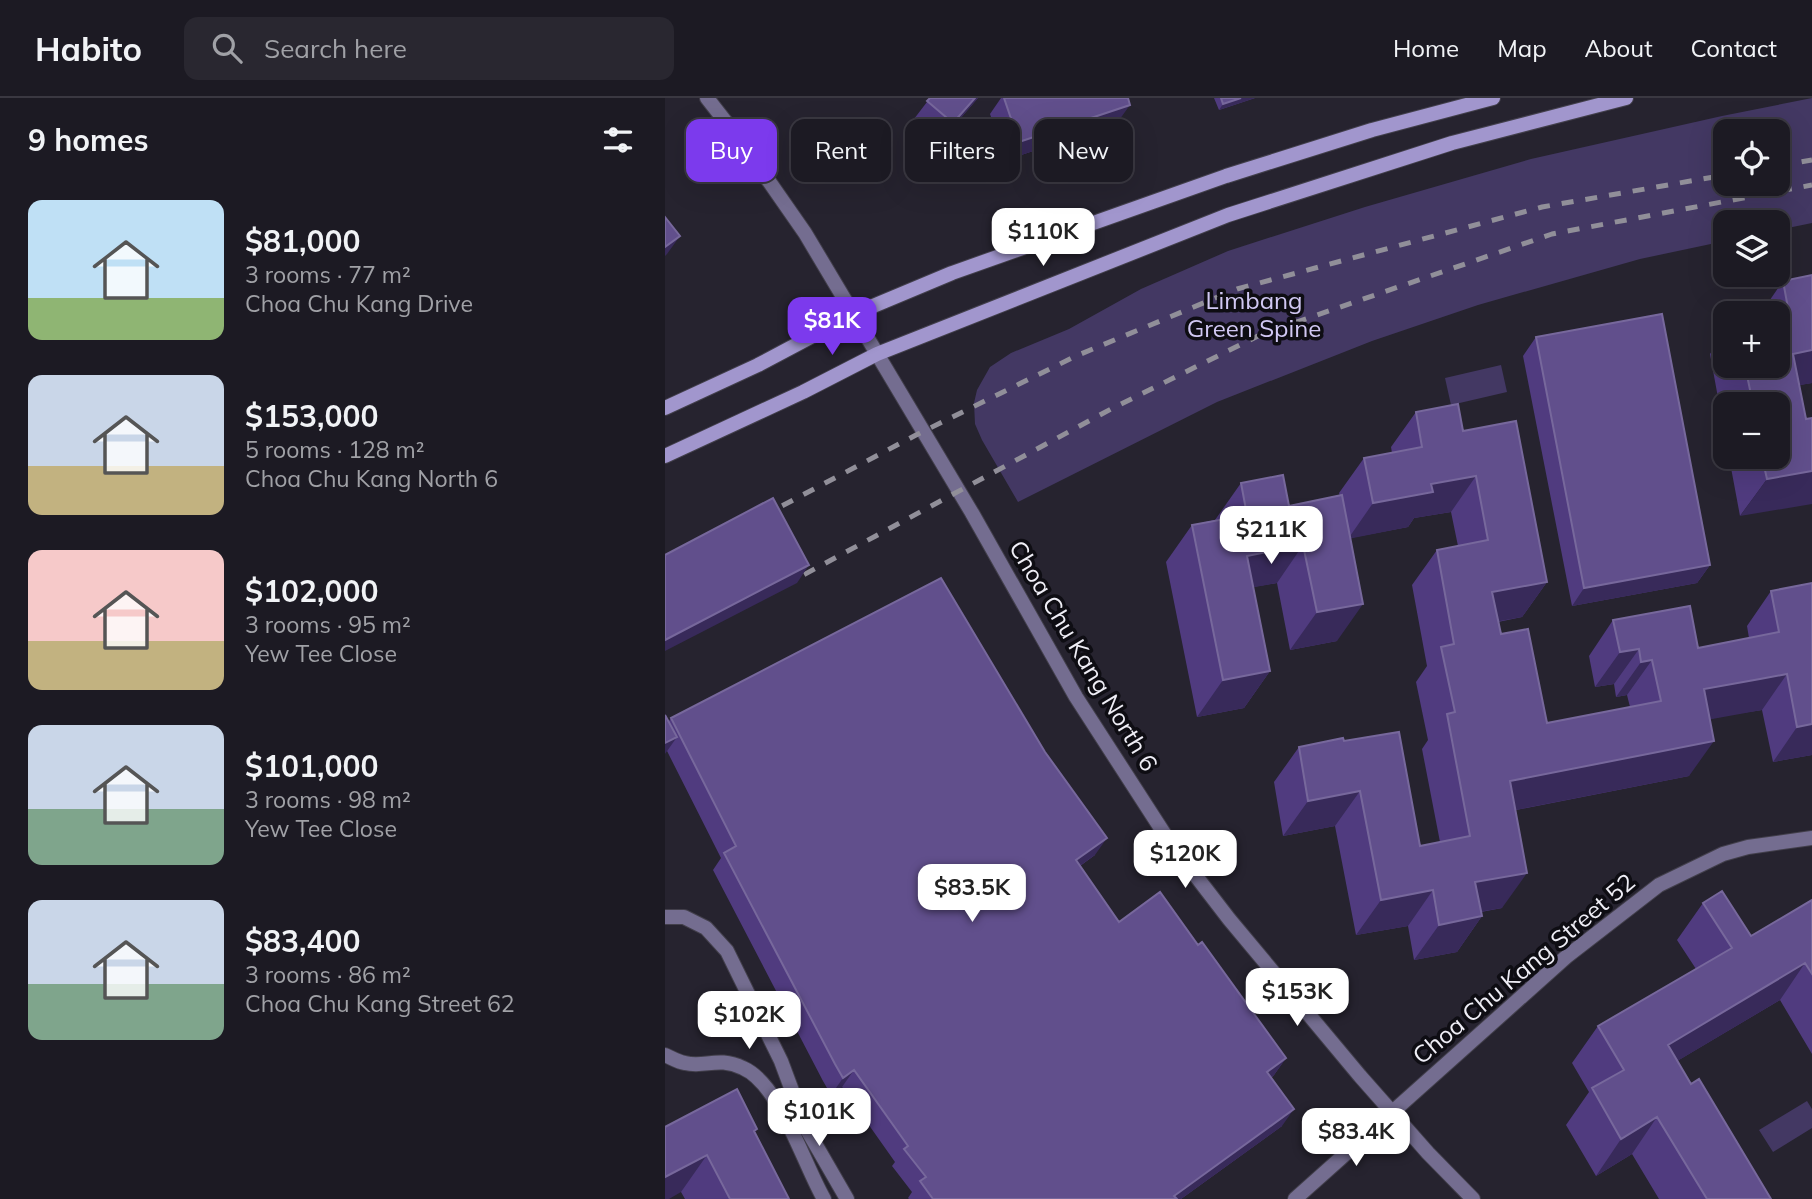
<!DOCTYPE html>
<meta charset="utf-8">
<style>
:root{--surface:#1c1a23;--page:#292730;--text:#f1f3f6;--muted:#a0a1a6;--line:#3a3841;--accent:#7c3aed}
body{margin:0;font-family:Mulish,sans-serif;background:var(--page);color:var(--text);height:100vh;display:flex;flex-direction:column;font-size:26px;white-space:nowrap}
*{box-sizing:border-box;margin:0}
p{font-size:23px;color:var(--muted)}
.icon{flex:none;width:38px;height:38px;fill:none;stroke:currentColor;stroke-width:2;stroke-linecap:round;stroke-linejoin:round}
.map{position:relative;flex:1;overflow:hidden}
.panel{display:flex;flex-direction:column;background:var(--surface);width:665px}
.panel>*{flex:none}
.banner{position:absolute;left:21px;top:21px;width:665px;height:63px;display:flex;gap:14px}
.buttons{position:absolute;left:1048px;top:21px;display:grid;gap:14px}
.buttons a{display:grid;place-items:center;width:77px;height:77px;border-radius:14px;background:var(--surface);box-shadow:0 7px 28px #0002,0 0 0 2px var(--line);font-size:35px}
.price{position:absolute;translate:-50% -60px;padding:0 16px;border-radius:14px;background:#fff;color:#222;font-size:23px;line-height:46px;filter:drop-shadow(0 2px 4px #0008)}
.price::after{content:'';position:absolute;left:50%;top:42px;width:21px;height:16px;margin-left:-10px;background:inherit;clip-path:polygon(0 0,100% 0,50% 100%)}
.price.current{background:var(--accent);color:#fff}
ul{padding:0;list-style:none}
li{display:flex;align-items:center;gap:21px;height:175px;padding:0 28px}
li span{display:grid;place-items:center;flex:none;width:196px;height:140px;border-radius:14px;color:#555}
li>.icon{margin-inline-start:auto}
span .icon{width:84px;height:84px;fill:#fffc;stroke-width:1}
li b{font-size:30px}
h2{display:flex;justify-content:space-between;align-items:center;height:84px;padding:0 28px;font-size:30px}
.pill{padding:0 24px;border-radius:14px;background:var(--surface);box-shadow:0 7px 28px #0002,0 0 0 2px var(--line);font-size:24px;line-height:63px}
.pill.current{background:var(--accent);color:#fff}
header{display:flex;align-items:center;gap:42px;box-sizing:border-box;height:98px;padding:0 35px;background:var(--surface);border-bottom:2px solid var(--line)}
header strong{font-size:33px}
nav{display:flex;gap:38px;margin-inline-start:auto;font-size:24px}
.search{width:490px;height:63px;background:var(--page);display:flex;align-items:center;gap:18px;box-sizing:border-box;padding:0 24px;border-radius:14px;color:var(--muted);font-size:26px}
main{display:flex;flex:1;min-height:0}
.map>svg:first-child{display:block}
</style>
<header>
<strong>Habito</strong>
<div class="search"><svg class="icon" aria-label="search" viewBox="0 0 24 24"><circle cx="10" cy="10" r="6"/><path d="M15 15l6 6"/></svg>Search here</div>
<nav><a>Home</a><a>Map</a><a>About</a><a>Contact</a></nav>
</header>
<main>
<section class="panel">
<h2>9 homes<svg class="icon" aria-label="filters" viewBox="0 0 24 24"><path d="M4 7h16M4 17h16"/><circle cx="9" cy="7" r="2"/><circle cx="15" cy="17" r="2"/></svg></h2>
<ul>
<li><span style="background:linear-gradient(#bfe0f5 70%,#8fb573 0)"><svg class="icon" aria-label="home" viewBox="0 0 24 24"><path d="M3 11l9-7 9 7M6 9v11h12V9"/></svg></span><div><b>$81,000</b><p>3 rooms · 77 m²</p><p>Choa Chu Kang Drive</p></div></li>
<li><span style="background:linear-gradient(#c9d6e8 65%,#c2b280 0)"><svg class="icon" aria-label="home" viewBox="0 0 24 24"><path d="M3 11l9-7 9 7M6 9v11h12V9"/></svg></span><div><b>$153,000</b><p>5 rooms · 128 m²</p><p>Choa Chu Kang North 6</p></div></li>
<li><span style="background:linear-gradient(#f6c9c9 65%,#c2b280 0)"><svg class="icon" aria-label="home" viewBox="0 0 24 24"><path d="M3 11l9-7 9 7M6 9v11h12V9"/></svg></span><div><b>$102,000</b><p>3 rooms · 95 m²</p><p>Yew Tee Close</p></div></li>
<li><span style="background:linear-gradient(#c9d6e8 60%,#7fa58c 0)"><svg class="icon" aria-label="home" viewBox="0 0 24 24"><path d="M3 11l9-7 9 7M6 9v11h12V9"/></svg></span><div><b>$101,000</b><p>3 rooms · 98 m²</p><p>Yew Tee Close</p></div></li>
<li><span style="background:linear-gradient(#c9d6e8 60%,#7fa58c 0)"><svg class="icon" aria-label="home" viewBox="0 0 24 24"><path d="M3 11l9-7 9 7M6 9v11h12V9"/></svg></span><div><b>$83,400</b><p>3 rooms · 86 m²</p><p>Choa Chu Kang Street 62</p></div></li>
</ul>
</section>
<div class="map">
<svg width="1147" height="1101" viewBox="0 0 1147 1101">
<rect width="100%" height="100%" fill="#26232f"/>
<path fill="#433863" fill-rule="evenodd" d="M 1147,0 L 1147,125 L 1113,132 L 1113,124 L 1060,124 L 1060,143 L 975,161 L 813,207 L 707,243 L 552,304 L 353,404 L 317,342 L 310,326 L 309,305 L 312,292 L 325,269 L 346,255 L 404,231 L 476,191 L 563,153 L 700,109 L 866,61 L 1057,18 ZM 1113,33 L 1113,86 L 1060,86 L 1060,33 Z
M 836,267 L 842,294 L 786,307 L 780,280 Z
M 1142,1003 L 1147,1011 L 1147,1030 L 1108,1054 L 1094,1032 Z"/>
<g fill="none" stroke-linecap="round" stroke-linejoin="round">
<g stroke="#423f4b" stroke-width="16">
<path id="minor" d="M 0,819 L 19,819 L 41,830 L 62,853 L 116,963 L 141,1030 L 182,1101
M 0,957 C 7,960 13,964 20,965 C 40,970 53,958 78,970 C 115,986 139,1067 159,1101
M 630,1101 L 901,859 L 994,787 L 1058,756 L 1083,749 L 1147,740"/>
</g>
<g stroke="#423f4b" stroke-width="16">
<path id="tertiary" d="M 42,0 L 78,46 L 140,135 L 307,415 L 411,599 L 504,743 L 564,821 L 695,978 L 763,1055 L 808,1101"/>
</g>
<g stroke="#423f4b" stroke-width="16">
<path id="secondary" d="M 0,310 L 93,267 L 189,216 L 287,175 L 561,78 L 707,32 L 828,0
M 0,358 L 138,294 L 212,256 L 563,117 L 787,45 L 961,0"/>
</g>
<use href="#minor" stroke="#746d90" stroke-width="14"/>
<use href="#tertiary" stroke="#746d90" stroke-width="14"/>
<use href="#secondary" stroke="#a196cd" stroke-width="14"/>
<path stroke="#918f99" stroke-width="5" stroke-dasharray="12 12" stroke-linecap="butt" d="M 1113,68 L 1147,62
M 96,419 L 251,337 L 411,258 L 572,191 L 877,109 L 1060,77
M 118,488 L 446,311 L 597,236 L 887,136 L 1147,87"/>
</g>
<path fill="#503b7f" d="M 265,0 L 313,0 L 275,44 L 249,21 Z
M 336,0 L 463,0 L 452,25 L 341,62 L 325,16 Z
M 549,0 L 590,0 L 554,12 Z
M 1147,177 L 1147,285 L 1134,287 L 1141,321 L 1147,320 L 1075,418 L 1064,359 L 1113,359 L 1113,306 L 1060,306 L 1060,338 L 1045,256 L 1060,234 L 1060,268 L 1113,268 L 1096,215 L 1118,183 Z
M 871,239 L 1045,467 L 1032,485 L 907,508 L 858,258 Z
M 751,314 L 798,333 L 882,484 L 857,519 L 833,524 L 836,536 L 882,625 L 965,609 L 962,597 L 951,599 L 949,586 L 930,589 L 924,558 L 948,522 L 1033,550 L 1084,540 L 1082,528 L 1106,493 L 1147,657 L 1108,664 L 1097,612 L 1070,616 L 1044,621 L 1024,678 L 851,712 L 837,810 L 816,814 L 817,818 L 792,854 L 749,862 L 743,828 L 691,837 L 670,728 L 618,738 L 609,684 L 634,649 L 679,643 L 755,748 L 775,744 L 757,651 L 763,642 L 751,584 L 762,568 L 747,487 L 772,452 L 793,448 L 786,414 L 749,420 L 743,429 L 685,440 L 672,543 L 625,552 L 612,485 L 588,489 L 605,573 L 579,610 L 532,619 L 501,464 L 527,427 L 550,422 L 576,385 L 624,408 L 675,398 L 674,395 L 699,360 L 727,355 L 726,349 Z
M 6,620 L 430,757 L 415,768 L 454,824 L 533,847 L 621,960 L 609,977 L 606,980 L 617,1028 L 516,1101 L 244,1101 L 243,1100 L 247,1094 L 227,1068 L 230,1064 L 177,989 L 166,997 L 158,983 L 48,772 L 56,760 L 2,653 L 4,623 Z
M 1147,802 L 1147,956 L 1115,902 L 1012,963 L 1026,986 L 1106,1101 L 994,1101 L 967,1056 L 931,1078 L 901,1027 L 924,994 L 907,965 L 933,928 L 1031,871 L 1012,842 L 1038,805 L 1086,838 Z
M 0,1029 L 92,1031 L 90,1034 L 124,1101 L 20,1101 L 16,1094 Z"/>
<path fill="#382a5a" d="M 310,0 L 313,0 L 275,44 L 288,25 Z
M 576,0 L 590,0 L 554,12 L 558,6 Z
M 465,7 L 452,25 L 341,62 L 354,44 Z
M 15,138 L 2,156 L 0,158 L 0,149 Z
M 1147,252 L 1147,285 L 1102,293 L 1128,256 Z
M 1147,373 L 1147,406 L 1075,418 L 1102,381 Z
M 811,378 L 786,414 L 749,420 L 743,429 L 683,441 L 708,405 L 766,386 Z
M 638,447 L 612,485 L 556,495 L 582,458 Z
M 144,467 L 132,485 L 0,553 L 0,542 Z
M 1045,467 L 1032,485 L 907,508 L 919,490 Z
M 882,484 L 857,519 L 802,529 L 827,494 Z
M 698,506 L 672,543 L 625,552 L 652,514 Z
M 974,551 L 949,586 L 930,589 L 955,554 Z
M 987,562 L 962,597 L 951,599 L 976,564 Z
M 605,573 L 579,610 L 532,619 L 558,582 Z
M 1122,576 L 1097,612 L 1014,627 L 1039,591 Z
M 1147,626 L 1147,657 L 1108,664 L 1132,629 Z
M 12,639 L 0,656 L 0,645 Z
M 1049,643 L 1024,678 L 820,718 L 845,683 Z
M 695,693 L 670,728 L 618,738 L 643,703 Z
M 442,740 L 430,757 L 399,779 L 411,762 Z
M 862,775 L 837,810 L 785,819 L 810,784 Z
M 768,792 L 743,828 L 691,837 L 716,802 Z
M 817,818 L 792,854 L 749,862 L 774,827 Z
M 1140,865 L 1115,902 L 977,984 L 1003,947 Z
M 621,960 L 609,977 L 590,991 L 602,974 Z
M 189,972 L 177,989 L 166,997 L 178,980 Z
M 629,1011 L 617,1028 L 516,1101 L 506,1101 L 509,1098 Z
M 992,1019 L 967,1056 L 931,1078 L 956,1041 Z
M 42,1057 L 16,1094 L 4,1101 L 0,1101 L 0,1079 Z"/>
<path fill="#614f8c" stroke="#77689c" stroke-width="2" d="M 265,0 L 310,0 L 288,25 L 262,3 Z
M 339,0 L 463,0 L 465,7 L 354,44 Z
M 556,0 L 576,0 L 558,6 Z
M 0,119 L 15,138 L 0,149 Z
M 1147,177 L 1147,252 L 1128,256 L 1141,321 L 1147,320 L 1147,373 L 1102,381 L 1097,359 L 1113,359 L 1113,306 L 1088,306 L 1080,268 L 1113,268 L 1113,215 L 1092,215 L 1123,210 L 1118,183 Z
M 997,216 L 1045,467 L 919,490 L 871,239 Z
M 793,306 L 798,333 L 851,323 L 882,484 L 827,494 L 836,536 L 863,531 L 882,625 L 996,603 L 987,562 L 976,564 L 974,551 L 955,554 L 948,522 L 1025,508 L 1033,550 L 1114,534 L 1106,493 L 1147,485 L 1147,626 L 1132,629 L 1122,576 L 1095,581 L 1039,591 L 1049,643 L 845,683 L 862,775 L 810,784 L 817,818 L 774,827 L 768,792 L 716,802 L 695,693 L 643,703 L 634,649 L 678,640 L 679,643 L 734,634 L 755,748 L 805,738 L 782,616 L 790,614 L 776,549 L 789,546 L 772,452 L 823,442 L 811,378 L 766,386 L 768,394 L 708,405 L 699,360 L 757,349 L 751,314 Z
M 618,377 L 624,408 L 677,397 L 698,506 L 652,514 L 638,447 L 582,458 L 605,573 L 558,582 L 527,427 L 582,417 L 576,385 Z
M 108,400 L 144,467 L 0,542 L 0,457 Z
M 276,480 L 380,654 L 442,740 L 411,762 L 454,824 L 495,794 L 533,847 L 537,844 L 621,960 L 602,974 L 629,1011 L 509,1098 L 512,1101 L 268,1101 L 255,1083 L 261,1079 L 239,1051 L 243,1048 L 189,972 L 178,980 L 170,966 L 59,755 L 71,748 L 6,620 Z
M 0,617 L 12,639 L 0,645 Z
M 1057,793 L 1086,838 L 1147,802 L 1147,876 L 1140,865 L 1003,947 L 1026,986 L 1034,981 L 1106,1101 L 1042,1101 L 992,1019 L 956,1041 L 927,990 L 959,972 L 933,928 L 1067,850 L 1038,805 Z
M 72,991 L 92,1031 L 89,1033 L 124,1101 L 65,1101 L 42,1057 L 0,1079 L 0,1029 Z"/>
<g text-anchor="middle" stroke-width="7" stroke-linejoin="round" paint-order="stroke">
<g font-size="24" fill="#d1c8f3" stroke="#0e0d13">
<text x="589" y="211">Limbang<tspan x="589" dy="28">Green Spine</tspan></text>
</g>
<g font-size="24" fill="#efeef6" stroke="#0e0d13">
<text transform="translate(418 558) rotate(59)" y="8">Choa Chu Kang North 6</text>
<text transform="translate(859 871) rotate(-40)" y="8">Choa Chu Kang Street 52</text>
</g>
</g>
</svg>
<div class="buttons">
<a><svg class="icon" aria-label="locate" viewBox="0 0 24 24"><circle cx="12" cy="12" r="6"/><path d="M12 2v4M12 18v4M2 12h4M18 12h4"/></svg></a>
<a><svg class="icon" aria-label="layers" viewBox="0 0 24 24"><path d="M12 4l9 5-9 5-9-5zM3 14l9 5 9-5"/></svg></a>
<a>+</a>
<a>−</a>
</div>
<b class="price" style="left:378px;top:170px">$110K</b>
<b class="price current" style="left:167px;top:259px">$81K</b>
<b class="price" style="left:606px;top:468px">$211K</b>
<b class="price" style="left:520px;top:792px">$120K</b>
<b class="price" style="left:307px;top:826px">$83.5K</b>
<b class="price" style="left:632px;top:930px">$153K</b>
<b class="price" style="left:84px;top:953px">$102K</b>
<b class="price" style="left:154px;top:1050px">$101K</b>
<b class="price" style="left:691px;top:1070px">$83.4K</b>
<div class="banner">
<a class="pill current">Buy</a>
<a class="pill">Rent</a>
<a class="pill">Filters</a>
<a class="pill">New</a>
</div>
</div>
</main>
